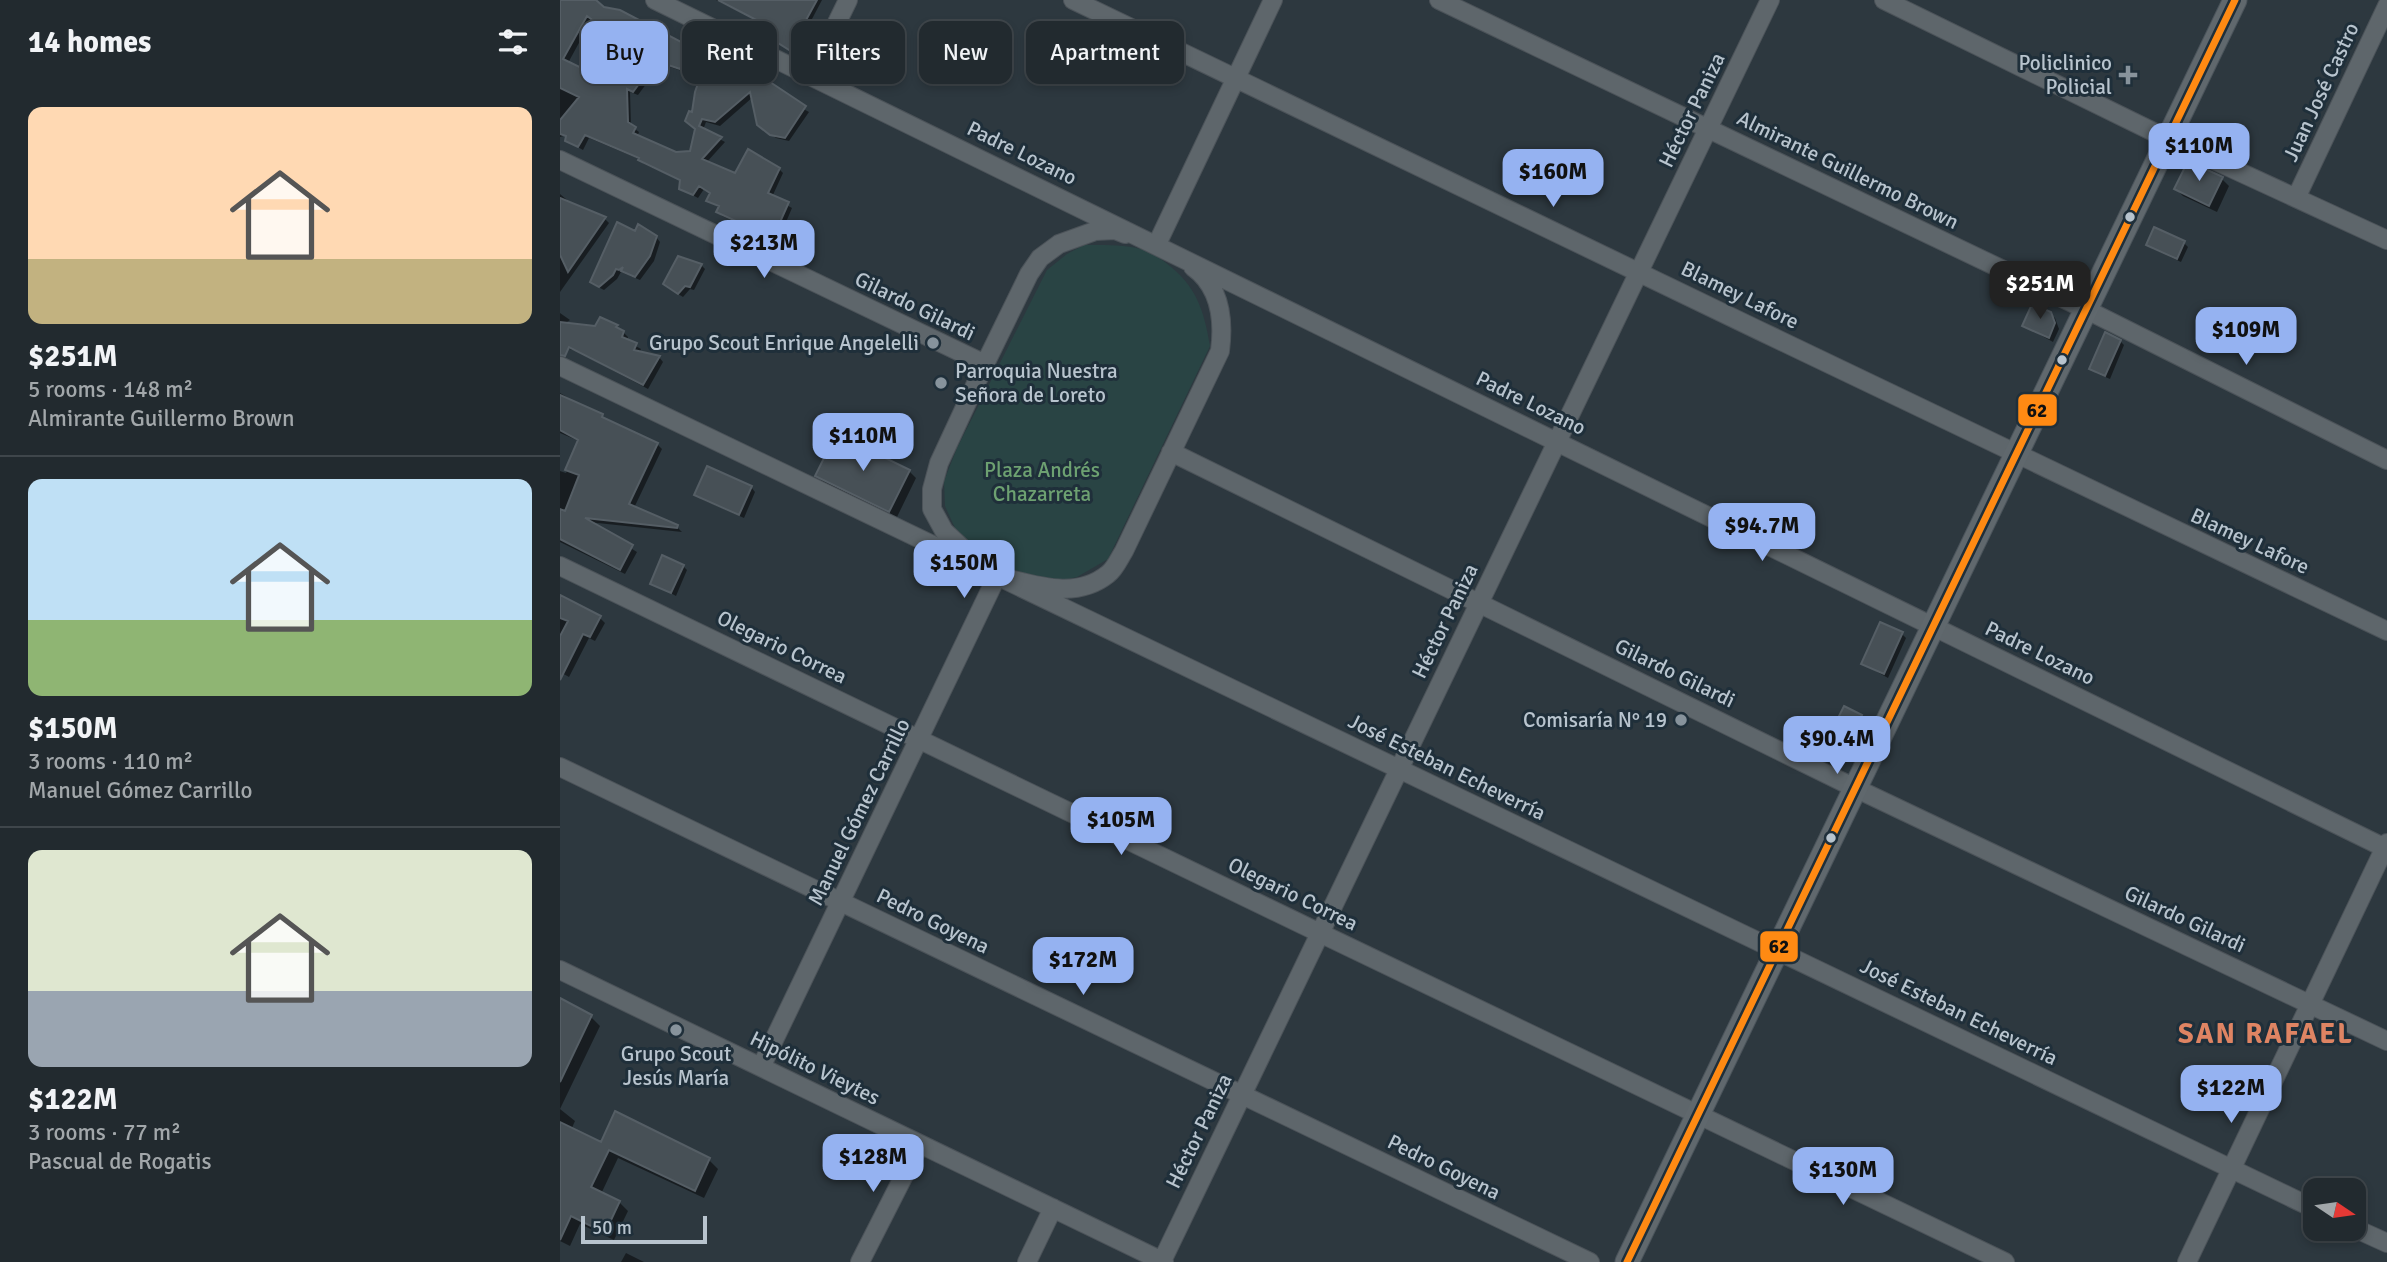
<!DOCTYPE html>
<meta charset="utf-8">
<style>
:root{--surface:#222a2f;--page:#2a3237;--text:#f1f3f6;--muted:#a2a7aa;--line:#3f464b;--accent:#95b2f1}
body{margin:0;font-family:Signika,sans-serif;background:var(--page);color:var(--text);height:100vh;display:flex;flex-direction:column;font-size:26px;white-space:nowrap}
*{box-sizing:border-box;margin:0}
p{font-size:23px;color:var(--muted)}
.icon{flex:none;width:38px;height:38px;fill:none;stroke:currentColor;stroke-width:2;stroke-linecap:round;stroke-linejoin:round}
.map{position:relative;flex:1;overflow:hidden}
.sheet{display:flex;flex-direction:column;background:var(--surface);width:560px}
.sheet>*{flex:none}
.banner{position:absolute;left:21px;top:21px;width:665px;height:63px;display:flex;gap:14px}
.needle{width:46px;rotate:103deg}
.buttons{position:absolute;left:1743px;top:1178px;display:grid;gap:14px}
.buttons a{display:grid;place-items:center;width:63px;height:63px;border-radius:14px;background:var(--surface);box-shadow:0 4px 10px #0003,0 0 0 2px var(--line);font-size:35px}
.scale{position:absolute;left:21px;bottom:18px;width:126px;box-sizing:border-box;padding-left:7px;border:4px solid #b8c4ce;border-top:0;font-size:19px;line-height:24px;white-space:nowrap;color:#b8c4ce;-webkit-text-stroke:5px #1f2f3a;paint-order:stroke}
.price{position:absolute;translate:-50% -60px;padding:0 16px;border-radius:14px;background:var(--accent);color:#111;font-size:23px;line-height:46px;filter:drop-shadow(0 2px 4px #0008)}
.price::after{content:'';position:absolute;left:50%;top:42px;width:21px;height:16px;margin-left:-10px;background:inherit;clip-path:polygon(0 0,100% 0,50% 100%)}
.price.active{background:#222;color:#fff}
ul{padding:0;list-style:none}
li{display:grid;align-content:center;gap:14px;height:371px;padding:0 28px}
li+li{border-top:2px solid var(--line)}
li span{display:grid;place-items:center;height:217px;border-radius:14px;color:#555}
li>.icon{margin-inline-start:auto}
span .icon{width:126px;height:126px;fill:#fffc;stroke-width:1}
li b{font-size:30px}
h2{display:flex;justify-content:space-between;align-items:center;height:84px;padding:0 28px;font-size:30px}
.tag{padding:0 24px;border-radius:14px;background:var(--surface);box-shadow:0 4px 10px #0003,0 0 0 2px var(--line);font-size:24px;line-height:63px}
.tag.active{background:var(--accent);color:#111}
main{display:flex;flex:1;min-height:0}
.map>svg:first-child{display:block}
</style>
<main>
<section class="sheet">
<h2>14 homes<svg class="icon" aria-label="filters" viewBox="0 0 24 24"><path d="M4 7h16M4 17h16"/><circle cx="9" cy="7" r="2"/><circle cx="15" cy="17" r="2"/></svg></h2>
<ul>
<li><span style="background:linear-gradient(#ffd9b3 70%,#c2b280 0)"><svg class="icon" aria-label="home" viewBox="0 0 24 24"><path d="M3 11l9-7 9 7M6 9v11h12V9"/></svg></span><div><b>$251M</b><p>5 rooms · 148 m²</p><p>Almirante Guillermo Brown</p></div></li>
<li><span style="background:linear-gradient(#bfe0f5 65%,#8fb573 0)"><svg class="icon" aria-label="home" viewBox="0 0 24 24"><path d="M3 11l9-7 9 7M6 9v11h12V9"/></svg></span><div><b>$150M</b><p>3 rooms · 110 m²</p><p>Manuel Gómez Carrillo</p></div></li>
<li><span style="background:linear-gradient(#dfe7d0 65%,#9aa5b1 0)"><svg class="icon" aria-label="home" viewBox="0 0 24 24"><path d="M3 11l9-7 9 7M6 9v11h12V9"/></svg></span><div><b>$122M</b><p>3 rooms · 77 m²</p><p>Pascual de Rogatis</p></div></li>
</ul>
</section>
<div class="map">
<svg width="1827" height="1262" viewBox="0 0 1827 1262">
<rect width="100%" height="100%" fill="#2d383f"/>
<path fill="#294444" d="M 524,245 C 545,245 567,244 588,251 C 595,253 600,259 606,263 C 636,285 644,310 650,346 L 548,559 L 517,577 L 496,582 L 466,578 L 441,567 L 413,546 L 395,528 L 385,506 L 384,481 L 397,448 L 487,270 L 507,254 Z"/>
<path fill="#0007" fill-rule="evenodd" d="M 0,0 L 32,0 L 44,9 L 128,47 L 132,52 L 125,72 L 101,64 L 78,95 L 70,92 L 71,126 L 79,132 L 77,137 L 116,154 L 131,153 L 137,130 L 134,114 L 149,57 L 249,112 L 229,141 L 216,138 L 204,129 L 193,97 L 160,126 L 146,122 L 143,130 L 165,142 L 146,163 L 175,175 L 219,169 L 223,173 L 212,197 L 232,208 L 218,241 L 162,216 L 158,212 L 160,208 L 148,200 L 151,194 L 144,189 L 138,198 L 121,189 L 122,181 L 84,164 L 79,159 L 29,138 L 23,150 L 7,141 L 7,135 L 0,137 ZM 32,19 L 48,31 L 54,56 L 43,81 L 8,63 Z
M 156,0 L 262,0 L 242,38 L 247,42 L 239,56 L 206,35 L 205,25 Z
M 1628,163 L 1662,179 L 1669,186 L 1657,212 L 1623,196 L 1616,189 Z
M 0,194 L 7,200 L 6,202 L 45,219 L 49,223 L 0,292 Z
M 76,233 L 96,237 L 100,242 L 94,261 L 80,280 L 61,272 L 57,279 L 44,290 L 36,286 L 32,282 Z
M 1624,243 L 1628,247 L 1621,262 L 1593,249 L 1588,245 Z
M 141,265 L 145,269 L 134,290 L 130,289 L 123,297 L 110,289 Z
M 0,313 L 10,320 L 4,324 L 36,328 L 57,326 L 68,337 L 67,341 L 81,349 L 79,353 L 99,357 L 103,362 L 88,389 L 16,351 L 0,346 Z
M 1490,314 L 1495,318 L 1499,329 L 1493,342 L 1464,326 Z
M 1560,341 L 1564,345 L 1550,379 L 1536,373 L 1532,369 Z
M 0,393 L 47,420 L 97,444 L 102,449 L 74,508 L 117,527 L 122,532 L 28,522 L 77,552 L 65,574 L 0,542 L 0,471 L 6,473 L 19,441 L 0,433 Z
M 349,471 L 356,478 L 337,517 L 264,483 L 257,476 Z
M 191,487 L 195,492 L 184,518 L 141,499 L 137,495 Z
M 123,566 L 127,570 L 116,596 L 92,583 Z
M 0,600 L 40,618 L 45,623 L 35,641 L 29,638 L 9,677 L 0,672 Z
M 1342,634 L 1346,638 L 1328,678 L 1303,664 Z
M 1301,717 L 1306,721 L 1287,756 L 1267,743 Z
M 0,1000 L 31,1017 L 40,1026 L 0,1109 L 15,1121 L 11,1130 L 41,1144 L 149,1160 L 158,1169 L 144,1198 L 58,1158 L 41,1194 L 59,1202 L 68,1211 L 54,1240 L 20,1224 L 10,1246 L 0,1241 Z
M 66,1253 L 84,1262 L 61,1262 Z"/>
<path fill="#475056" stroke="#555e65" stroke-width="2" fill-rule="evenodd" d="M 0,0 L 36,0 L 44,7 L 60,10 L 129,46 L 129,51 L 120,69 L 96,61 L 73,92 L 67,89 L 68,122 L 76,127 L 73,133 L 116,152 L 130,151 L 135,129 L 125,121 L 129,111 L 132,112 L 135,92 L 148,55 L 199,83 L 210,82 L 246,106 L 225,138 L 210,135 L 197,125 L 190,92 L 155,122 L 142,119 L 139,126 L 162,137 L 142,159 L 175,173 L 188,149 L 220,168 L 208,193 L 229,202 L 213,238 L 156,212 L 159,206 L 146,201 L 150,193 L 139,186 L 133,195 L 119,189 L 120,180 L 78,160 L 79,158 L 25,135 L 18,147 L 5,141 L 6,136 L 0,134 L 0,120 L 19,97 L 0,88 ZM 27,16 L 46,30 L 52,56 L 42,78 L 3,59 Z
M 158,0 L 257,0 L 239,33 L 244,37 L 234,53 L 199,31 L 204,24 Z
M 1628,161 L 1663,177 L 1649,206 L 1614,189 Z
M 0,198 L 46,217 L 8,272 L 0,255 Z
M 57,222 L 75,231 L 78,224 L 97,236 L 90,256 L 75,277 L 61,271 L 63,267 L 59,270 L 56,269 L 53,275 L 39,287 L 30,282 Z
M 1594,227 L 1625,241 L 1617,259 L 1586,245 Z
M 118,256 L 142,264 L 130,287 L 125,286 L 118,294 L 103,284 Z
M 1472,304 L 1491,312 L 1495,323 L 1489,338 L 1462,326 Z
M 40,317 L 58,325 L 56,327 L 64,331 L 62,337 L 77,343 L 74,350 L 100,356 L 83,385 L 9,347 L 5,356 L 0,355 L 0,322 L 35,326 Z
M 1545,332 L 1561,340 L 1545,376 L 1529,369 Z
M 0,395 L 43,414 L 42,417 L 98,443 L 69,504 L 118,525 L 117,528 L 25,518 L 73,545 L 60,570 L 0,539 L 0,509 L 5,511 L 19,475 L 5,470 L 18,440 L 0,430 Z
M 276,434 L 350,470 L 329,512 L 255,476 Z
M 147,466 L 192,486 L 179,515 L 134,495 Z
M 102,555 L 124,565 L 111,593 L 90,584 Z
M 0,595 L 41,616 L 30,637 L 23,634 L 0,680 L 0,636 L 8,621 L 0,618 Z
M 1320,622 L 1343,632 L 1324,674 L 1301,664 Z
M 1284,706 L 1302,715 L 1283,753 L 1265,744 Z
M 0,998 L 32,1015 L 0,1082 Z
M 55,1111 L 150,1158 L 135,1191 L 49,1150 L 31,1187 L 60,1201 L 45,1233 L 11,1216 L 0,1240 L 0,1122 L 41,1142 Z"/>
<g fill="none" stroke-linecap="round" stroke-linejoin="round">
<g stroke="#4c5359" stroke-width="20">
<path id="minor" d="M 95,0 L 1827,849
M 513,0 C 951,210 1388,423 1827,631
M 879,0 L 1527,310 L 1827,460
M 1324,0 L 1608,139 L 1827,240
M 251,76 L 288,0
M 0,160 L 425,364
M 1736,198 L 1827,6
M 597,244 L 713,0
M 0,366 L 1755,1209
M 611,452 L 1295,788 L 1827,1041
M 412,557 L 384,531 L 372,509 L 372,489 L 379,463 L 425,364 L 469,274 L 480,258 L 499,244 L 535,231 L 555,230 L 565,234
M 0,566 C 482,797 962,1033 1445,1262
M 0,767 L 1030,1262
M 0,970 L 604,1262
M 201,1067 L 437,576 C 473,584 515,601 548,574 C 555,569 559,559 564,551 L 660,351 C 664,320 661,287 633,267
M 1794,1228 L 1827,1243
M 602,1261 L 1210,0
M 300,1262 L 360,1144
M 467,1262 L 493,1208
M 1627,1262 L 1827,843"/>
</g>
<g stroke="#4b545b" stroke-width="25">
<path id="major" d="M 1067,1262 L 1675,0"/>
</g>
<use href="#minor" stroke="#5e666b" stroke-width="18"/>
<use href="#major" stroke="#60686d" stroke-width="23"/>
<g stroke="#1f2f3a" stroke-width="12">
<path id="bus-1" d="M 1067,1262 L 1675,0"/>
</g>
<use href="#bus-1" stroke="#ff8a13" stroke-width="7"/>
</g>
<g fill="#87939c" stroke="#1f2f3a" stroke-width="2.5">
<path d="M1564.5 64.5h7v7h7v7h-7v7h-7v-7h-7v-7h7z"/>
<circle cx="373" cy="343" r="7"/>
<circle cx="381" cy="383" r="7"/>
<circle cx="1121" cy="720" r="7"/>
<circle cx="116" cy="1030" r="7"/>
</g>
<g fill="#b8c4ce" stroke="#1f2f3a" stroke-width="2.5">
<circle cx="1570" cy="217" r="6"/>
<circle cx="1502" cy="360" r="6"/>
<circle cx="1271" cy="838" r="6"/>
</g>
<g text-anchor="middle" stroke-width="6" stroke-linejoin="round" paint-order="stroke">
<g font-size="21" fill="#b8c4ce" stroke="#1f2f3a" text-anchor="end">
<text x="1552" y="70">Policlinico<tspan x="1552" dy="24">Policial</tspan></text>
<text x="359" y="350">Grupo Scout Enrique Angelelli</text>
<text x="395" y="378" text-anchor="start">Parroquia Nuestra<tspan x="395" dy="24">Señora de Loreto</tspan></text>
<text x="1107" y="727">Comisaría N° 19</text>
<text x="116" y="1061" text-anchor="middle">Grupo Scout<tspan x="116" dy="24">Jesús María</tspan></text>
</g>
<g font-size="21" fill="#b8c4ce" stroke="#1f2f3a">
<text transform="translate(1761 92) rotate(-65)" y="7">Juan José Castro</text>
<text transform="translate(1132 110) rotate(-64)" y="7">Héctor Paniza</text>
<text transform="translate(462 153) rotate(26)" y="7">Padre Lozano</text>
<text transform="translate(1288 170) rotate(26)" y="7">Almirante Guillermo Brown</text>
<text transform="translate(1180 295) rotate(26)" y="7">Blamey Lafore</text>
<text transform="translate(355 306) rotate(26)" y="7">Gilardo Gilardi</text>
<text transform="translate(971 403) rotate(26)" y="7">Padre Lozano</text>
<text transform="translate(1690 541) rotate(25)" y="7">Blamey Lafore</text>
<text transform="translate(885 621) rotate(-64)" y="7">Héctor Paniza</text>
<text transform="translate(222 647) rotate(26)" y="7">Olegario Correa</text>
<text transform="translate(1480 653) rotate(26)" y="7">Padre Lozano</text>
<text transform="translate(1115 673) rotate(26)" y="7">Gilardo Gilardi</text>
<text transform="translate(887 767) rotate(26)" y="7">José Esteban Echeverría</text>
<text transform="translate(299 812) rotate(-64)" y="7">Manuel Gómez Carrillo</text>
<text transform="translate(733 894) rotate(26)" y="7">Olegario Correa</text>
<text transform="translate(1625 919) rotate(25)" y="7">Gilardo Gilardi</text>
<text transform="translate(373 921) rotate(26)" y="7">Pedro Goyena</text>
<text transform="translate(1399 1012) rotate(26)" y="7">José Esteban Echeverría</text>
<text transform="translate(255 1068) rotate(26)" y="7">Hipólito Vieytes</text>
<text transform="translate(639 1131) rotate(-64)" y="7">Héctor Paniza</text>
<text transform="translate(884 1167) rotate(26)" y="7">Pedro Goyena</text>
</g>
<g font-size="21" fill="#6da171" stroke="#1f2f3a">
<text x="482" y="477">Plaza Andrés<tspan x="482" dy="24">Chazarreta</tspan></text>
</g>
<g font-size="28" font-weight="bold" letter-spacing="2" fill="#de8463" stroke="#1f2f3a">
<text x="1706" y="1043">SAN RAFAEL</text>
</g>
</g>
<g stroke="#1f2f3a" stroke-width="2.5">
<rect x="1457" y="393" width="41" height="34" rx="7" fill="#ff8a13"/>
<rect x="1199" y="930" width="40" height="33" rx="7" fill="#ff8a13"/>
</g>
<g font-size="19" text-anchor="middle" font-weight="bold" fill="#111">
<text x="1477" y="417">62</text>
<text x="1219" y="953">62</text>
</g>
</svg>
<div class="buttons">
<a><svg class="needle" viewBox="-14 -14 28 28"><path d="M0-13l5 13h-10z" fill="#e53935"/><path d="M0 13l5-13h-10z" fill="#a2a7aa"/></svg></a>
</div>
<div class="scale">50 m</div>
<b class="price" style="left:1639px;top:183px">$110M</b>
<b class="price" style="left:993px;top:209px">$160M</b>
<b class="price" style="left:204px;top:280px">$213M</b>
<b class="price active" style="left:1480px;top:321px">$251M</b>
<b class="price" style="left:1686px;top:367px">$109M</b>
<b class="price" style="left:303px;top:473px">$110M</b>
<b class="price" style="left:1202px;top:563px">$94.7M</b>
<b class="price" style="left:404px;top:600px">$150M</b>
<b class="price" style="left:1277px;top:776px">$90.4M</b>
<b class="price" style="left:561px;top:857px">$105M</b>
<b class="price" style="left:523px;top:997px">$172M</b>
<b class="price" style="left:1671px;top:1125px">$122M</b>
<b class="price" style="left:313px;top:1194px">$128M</b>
<b class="price" style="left:1283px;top:1207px">$130M</b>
<div class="banner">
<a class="tag active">Buy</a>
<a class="tag">Rent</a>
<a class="tag">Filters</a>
<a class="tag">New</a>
<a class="tag">Apartment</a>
</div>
</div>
</main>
